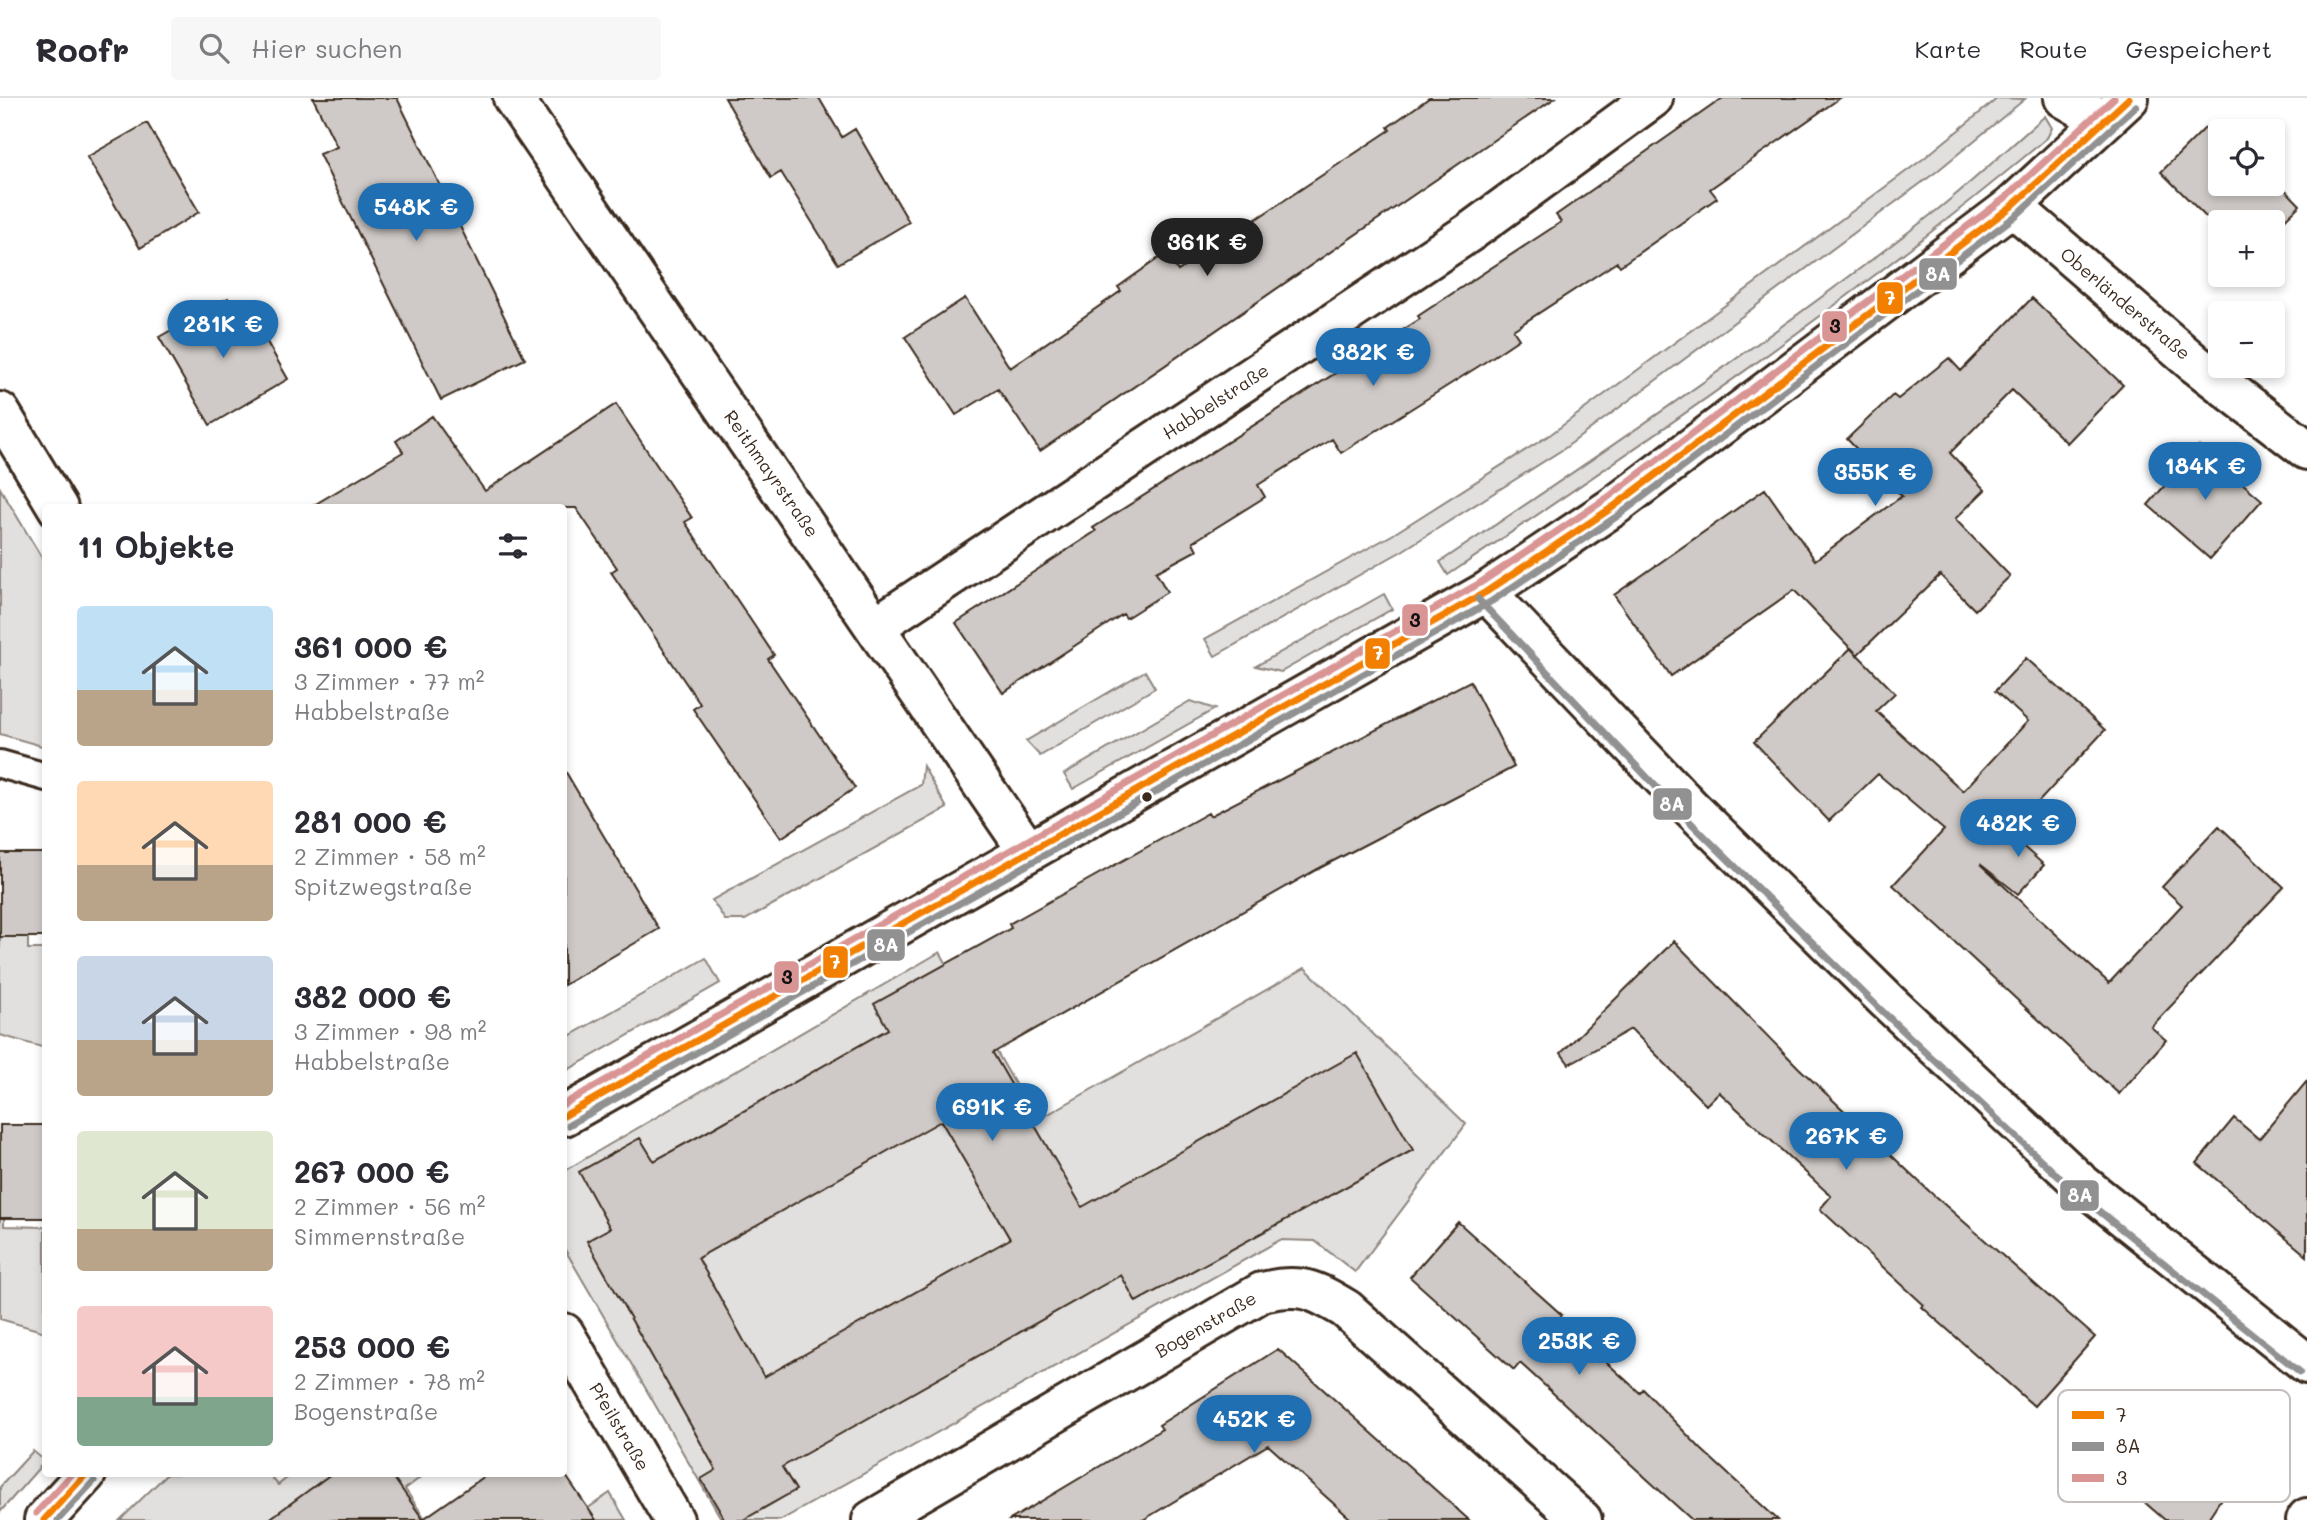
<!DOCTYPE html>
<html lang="de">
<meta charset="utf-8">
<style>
:root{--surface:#fff;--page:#f7f7f7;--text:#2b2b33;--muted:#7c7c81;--line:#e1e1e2;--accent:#1f6fb2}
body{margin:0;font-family:Mali,sans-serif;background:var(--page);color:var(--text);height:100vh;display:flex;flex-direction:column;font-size:26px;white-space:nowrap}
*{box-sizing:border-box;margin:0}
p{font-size:23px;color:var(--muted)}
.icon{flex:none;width:38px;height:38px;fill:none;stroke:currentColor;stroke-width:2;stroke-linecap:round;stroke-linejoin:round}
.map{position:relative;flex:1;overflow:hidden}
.drawer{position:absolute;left:42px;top:406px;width:525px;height:973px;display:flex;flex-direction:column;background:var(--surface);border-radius:7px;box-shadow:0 4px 10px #0003}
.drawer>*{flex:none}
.tools{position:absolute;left:2208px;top:21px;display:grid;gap:14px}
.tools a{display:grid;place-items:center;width:77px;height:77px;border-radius:7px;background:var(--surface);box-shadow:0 4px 10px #0003;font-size:35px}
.price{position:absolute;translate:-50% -60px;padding:0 16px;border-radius:24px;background:var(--accent);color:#fff;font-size:23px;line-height:46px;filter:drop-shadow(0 2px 4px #0008)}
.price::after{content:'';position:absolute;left:50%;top:42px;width:21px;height:16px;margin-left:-10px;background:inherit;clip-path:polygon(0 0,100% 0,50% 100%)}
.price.selected{background:#222;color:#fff}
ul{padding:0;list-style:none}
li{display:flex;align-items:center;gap:21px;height:175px;padding:0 35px}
li span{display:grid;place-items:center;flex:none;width:196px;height:140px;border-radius:7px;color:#555}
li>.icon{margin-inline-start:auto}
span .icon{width:84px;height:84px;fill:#fffc;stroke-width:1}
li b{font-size:30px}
h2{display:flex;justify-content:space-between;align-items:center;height:84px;padding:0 35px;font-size:30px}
header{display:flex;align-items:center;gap:42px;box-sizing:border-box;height:98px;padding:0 35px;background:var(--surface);border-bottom:2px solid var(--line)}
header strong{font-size:33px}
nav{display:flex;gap:38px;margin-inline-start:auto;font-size:24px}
.search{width:490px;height:63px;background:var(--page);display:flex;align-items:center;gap:18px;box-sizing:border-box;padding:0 24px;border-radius:7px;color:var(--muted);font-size:26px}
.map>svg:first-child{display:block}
</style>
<header>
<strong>Roofr</strong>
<div class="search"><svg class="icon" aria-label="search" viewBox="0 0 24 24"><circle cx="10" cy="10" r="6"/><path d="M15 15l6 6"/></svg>Hier suchen</div>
<nav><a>Karte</a><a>Route</a><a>Gespeichert</a></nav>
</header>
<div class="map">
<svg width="2307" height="1422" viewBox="0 0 2307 1422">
<rect width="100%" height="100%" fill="#fff"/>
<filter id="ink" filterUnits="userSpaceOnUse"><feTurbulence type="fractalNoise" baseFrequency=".0143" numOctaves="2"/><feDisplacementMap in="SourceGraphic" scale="14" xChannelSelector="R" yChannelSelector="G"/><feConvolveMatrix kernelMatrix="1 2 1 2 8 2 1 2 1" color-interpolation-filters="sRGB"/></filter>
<g filter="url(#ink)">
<path fill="#e2e0de" stroke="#8e857e" stroke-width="2" d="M 1998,0 L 2025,1 L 1936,74 L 1565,350 L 1402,453 L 1215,558 L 1205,541 L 1392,437 L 1551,336 L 1923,61 Z
M 2045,18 L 2052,30 L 2047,40 C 1858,199 1654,339 1448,477 L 1440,464 C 1609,351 1777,236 1937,112 C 1975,82 2009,49 2045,18 Z
M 0,390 L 45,465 L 45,649 L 0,636 Z
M 1384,496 L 1392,511 L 1281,574 L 1256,568 Z
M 1145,573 L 1155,590 L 1040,658 L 1026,643 Z
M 1190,603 L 1215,611 L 1073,691 L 1064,676 Z
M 923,668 L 947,710 L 745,822 L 725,822 L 712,802 L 921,687 Z
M 0,839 L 28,839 L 28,851 L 45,851 L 45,950 L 0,937 Z
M 940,854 L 1036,1023 L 1305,870 L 1466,1026 L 1355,1174 L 1315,1143 L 1280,1142 L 781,1422 L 722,1422 L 564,1150 L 564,1073 Z
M 706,860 L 720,885 L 564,974 L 564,941 Z
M 0,1120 L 4,1120 L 4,1128 L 45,1129 L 45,1234 L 0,1221 Z
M 33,1353 L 45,1363 L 0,1414 L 0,1389 Z
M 167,1376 L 269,1376 L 278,1387 L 292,1376 L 425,1376 L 405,1391 L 426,1422 L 120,1422 Z
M 610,1395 L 626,1422 L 571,1422 Z"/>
<path fill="#cfcac7" stroke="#3b2a1e" stroke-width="2" fill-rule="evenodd" d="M 313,0 L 397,0 L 525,261 L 441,302 L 319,56 L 337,49 Z
M 725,0 L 819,0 L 842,39 L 855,31 L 909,124 L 838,166 L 781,74 L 771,80 Z
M 1429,0 L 1555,0 L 1040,353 L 998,291 L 956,317 L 905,239 L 965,200 L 1010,270 L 1121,193 L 1118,189 L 1166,155 L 1178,173 L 1390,32 L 1388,29 Z
M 1723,0 L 1840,0 L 1710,91 L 1717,100 L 1620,168 L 1617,164 L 1513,232 L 1519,241 L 1479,268 L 1341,355 L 1332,341 L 1258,387 L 1265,399 L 1193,444 L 1197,452 L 1156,474 L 1167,494 L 1126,520 L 1123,516 L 1003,595 L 956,525 L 1096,433 L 1093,430 L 1420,221 L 1418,218 L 1561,124 L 1556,117 Z
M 147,25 L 199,114 L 140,150 L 87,59 Z
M 2206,29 L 2224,29 L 2228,33 L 2221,33 L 2221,86 L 2273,86 L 2273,79 L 2300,107 L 2273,133 L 2273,124 L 2221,124 L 2221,134 L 2161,74 Z
M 228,200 L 243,224 L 252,218 L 288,281 L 210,327 L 159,239 Z
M 2032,200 L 2123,287 L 2067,345 L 2012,292 L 1950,355 L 1985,392 L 1955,421 L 2010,478 L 1975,512 L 1940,477 L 1857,557 L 1794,492 L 1671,578 L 1614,497 L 1765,391 L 1815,462 L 1902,398 L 1847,341 L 1893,297 L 1898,301 L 1949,260 L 1961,273 Z
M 616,306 L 692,420 L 685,424 L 774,557 L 768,561 L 855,690 L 781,740 L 693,611 L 700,606 L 611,474 L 617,470 L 576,410 L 309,410 L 403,354 L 396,343 L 432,318 L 485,393 Z
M 2199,348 L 2262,402 L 2210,461 L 2148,407 Z
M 1851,550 L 1895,595 L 1876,613 L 1963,693 L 2028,623 L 1995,593 L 2026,560 L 2105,632 L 2009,736 L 2044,767 L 2018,796 L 1980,766 L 2109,885 L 2182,807 L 2162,789 L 2219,728 L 2284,789 L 2151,929 L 2166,942 L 2119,996 L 1893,787 L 1944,732 L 1878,676 L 1829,723 L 1754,644 Z
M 1470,583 L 1514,669 L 1316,772 L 993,955 L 1082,1109 L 1357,955 L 1413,1052 L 1136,1204 L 1121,1177 L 782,1369 L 796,1392 L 743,1422 L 725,1422 L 701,1381 L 716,1372 L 587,1143 L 610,1130 L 579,1074 L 640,1040 L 654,1063 L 703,1036 L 888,931 L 874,906 L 1011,830 L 1009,826 L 1208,715 L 1210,718 ZM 941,1023 L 1010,1141 L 764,1279 L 698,1160 Z
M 564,671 L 659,831 L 564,887 Z
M 0,755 L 46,755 L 46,839 L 0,839 Z
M 1674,843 L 1799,970 L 1929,1093 L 2095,1239 L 2034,1308 L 1922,1209 L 1924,1207 L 1820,1111 L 1831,1098 L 1719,994 L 1706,1007 L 1631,931 L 1569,966 L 1561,955 Z
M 2307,983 L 2307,1158 L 2197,1065 L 2234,1020 L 2259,1041 Z
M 0,1027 L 46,1027 L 46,1120 L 0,1120 Z
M 1458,1124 L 1562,1217 L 1559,1221 L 1640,1295 L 1643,1291 L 1701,1351 L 1778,1422 L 1692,1422 L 1520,1265 L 1514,1272 L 1410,1179 Z
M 1278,1251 L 1469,1422 L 1352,1422 L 1268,1347 L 1143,1422 L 1010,1422 L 1162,1331 L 1159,1327 Z
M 2180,1329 L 2241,1370 L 2207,1422 L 2165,1422 L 2135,1396 Z
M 564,1375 L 596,1422 L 268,1422 L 331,1376 L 391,1376 L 423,1421 L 488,1376 Z"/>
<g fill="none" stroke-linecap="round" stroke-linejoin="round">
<g stroke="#3b2a1e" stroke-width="32">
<path id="lane" d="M 0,666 L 46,679"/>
</g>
<g stroke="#3b2a1e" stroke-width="44">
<path id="street" d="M 513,0 L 1027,752
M 2064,0 L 2104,23
M 2012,108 L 2194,265 L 2307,352
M 0,314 L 58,410
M 1486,494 L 1690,709 L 1887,903 L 2081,1085 L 2307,1266
M 876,528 L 1470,134 L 1653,0
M 564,1018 L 1486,494 L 1613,409 L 2012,108 L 2129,0
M 564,1235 L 674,1422
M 44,1422 L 86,1376
M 872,1422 L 1262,1194 C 1300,1185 1313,1191 1346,1211 L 1582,1422
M 2306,1422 L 2307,1420"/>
</g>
<use href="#lane" stroke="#fff" stroke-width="26"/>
<use href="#street" stroke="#fff" stroke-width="38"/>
<g stroke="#fff" stroke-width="12">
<path id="bus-1" d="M 564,1018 L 1486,494 L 1613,409 L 2012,108 L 2129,0
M 44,1422 L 86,1376"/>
</g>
<g stroke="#fff" stroke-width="12">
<path id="bus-2" d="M 1478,501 L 1682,716 L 1880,911 L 2074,1093 L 2300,1274
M 569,1027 L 1492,503 L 1619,417 L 2018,116 L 2136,8
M 58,1422 L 94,1383"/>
</g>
<g stroke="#fff" stroke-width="12">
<path id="bus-3" d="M 564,1006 L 1480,485 L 1607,400 L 2005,100 L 2114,0
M 36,1415 L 72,1376"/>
</g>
<use href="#bus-1" stroke="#f27f00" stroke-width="7"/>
<use href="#bus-2" stroke="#919191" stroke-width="7"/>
<use href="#bus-3" stroke="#d99594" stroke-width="7"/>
</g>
</g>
<circle fill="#3b2a1e" stroke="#fff" stroke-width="2.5" cx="1147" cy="699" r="6"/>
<g text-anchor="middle" stroke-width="5" stroke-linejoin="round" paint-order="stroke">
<g font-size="18" fill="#3b2a1e" stroke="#fff">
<text transform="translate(2125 206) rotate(40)" y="6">Oberländerstraße</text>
<text transform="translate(1216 304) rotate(-33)" y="6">Habbelstraße</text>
<text transform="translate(771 376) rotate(55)" y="6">Reithmayrstraße</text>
<text transform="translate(1206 1227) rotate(-30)" y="6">Bogenstraße</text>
<text transform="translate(619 1329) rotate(59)" y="6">Pfeilstraße</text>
</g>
</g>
<rect x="2058" y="1292" width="232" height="112" rx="10" fill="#fff" stroke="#c4bfbc" stroke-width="2"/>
<rect x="2072" y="1313" width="32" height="8" fill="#f27f00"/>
<rect x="2072" y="1344" width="32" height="9" fill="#919191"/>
<rect x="2072" y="1376" width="32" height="8" fill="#d99594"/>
<g font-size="19" fill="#3b2a1e">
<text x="2116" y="1324">7</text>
<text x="2116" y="1355">8A</text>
<text x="2116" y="1387">3</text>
</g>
<g stroke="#fff" stroke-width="2.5">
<rect x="1918" y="159" width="40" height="34" rx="7" fill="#919191"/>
<rect x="1876" y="183" width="28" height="34" rx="7" fill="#f27f00"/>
<rect x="1821" y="212" width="27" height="33" rx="7" fill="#d99594"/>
<rect x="1401" y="505" width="28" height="34" rx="7" fill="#d99594"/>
<rect x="1364" y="539" width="27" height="33" rx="7" fill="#f27f00"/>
<rect x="1652" y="689" width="41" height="34" rx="7" fill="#919191"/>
<rect x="866" y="830" width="40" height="34" rx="7" fill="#919191"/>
<rect x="822" y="847" width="27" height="34" rx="7" fill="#f27f00"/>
<rect x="773" y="862" width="27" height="34" rx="7" fill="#d99594"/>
<rect x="2059" y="1081" width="41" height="33" rx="7" fill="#919191"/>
</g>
<g font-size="19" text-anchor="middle" font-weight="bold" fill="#fff">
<text x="1938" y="183">8A</text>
<text x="1890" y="207">7</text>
<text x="1378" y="562">7</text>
<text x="1672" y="713">8A</text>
<text x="886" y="854">8A</text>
<text x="835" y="871">7</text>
<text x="2080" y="1104">8A</text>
</g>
<g font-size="19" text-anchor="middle" font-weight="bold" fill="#111">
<text x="1835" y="235">3</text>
<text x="1415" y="529">3</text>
<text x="787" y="886">3</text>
</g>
</svg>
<div class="tools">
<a><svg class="icon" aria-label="locate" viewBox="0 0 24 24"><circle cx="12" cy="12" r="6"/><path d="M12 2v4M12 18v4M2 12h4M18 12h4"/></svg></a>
<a>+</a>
<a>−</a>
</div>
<b class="price" style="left:416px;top:145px">548K €</b>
<b class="price selected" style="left:1207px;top:180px">361K €</b>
<b class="price" style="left:223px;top:262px">281K €</b>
<b class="price" style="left:1373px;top:290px">382K €</b>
<b class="price" style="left:2205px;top:404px">184K €</b>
<b class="price" style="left:1875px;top:410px">355K €</b>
<b class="price" style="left:2018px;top:761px">482K €</b>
<b class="price" style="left:992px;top:1045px">691K €</b>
<b class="price" style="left:1846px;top:1074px">267K €</b>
<b class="price" style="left:1579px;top:1279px">253K €</b>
<b class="price" style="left:1254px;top:1357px">452K €</b>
<section class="drawer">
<h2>11 Objekte<svg class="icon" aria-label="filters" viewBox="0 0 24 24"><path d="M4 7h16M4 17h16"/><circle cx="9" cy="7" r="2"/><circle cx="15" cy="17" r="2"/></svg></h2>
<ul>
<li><span style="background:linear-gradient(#bfe0f5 60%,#b9a48a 0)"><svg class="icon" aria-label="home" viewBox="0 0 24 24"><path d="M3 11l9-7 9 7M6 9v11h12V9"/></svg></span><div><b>361 000 €</b><p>3 Zimmer · 77 m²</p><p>Habbelstraße</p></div></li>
<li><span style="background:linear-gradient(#ffd9b3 60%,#b9a48a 0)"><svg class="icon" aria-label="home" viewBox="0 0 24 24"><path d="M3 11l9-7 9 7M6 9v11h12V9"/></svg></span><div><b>281 000 €</b><p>2 Zimmer · 58 m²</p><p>Spitzwegstraße</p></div></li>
<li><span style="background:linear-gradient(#c9d6e8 60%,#b9a48a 0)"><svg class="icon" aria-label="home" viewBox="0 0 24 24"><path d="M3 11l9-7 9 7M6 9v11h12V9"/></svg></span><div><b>382 000 €</b><p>3 Zimmer · 98 m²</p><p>Habbelstraße</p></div></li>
<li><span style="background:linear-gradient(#dfe7d0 70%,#b9a48a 0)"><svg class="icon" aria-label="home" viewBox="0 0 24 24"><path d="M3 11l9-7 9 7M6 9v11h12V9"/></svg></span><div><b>267 000 €</b><p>2 Zimmer · 56 m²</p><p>Simmernstraße</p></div></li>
<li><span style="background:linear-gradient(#f6c9c9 65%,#7fa58c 0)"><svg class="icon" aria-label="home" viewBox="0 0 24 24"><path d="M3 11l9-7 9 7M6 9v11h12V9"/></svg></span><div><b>253 000 €</b><p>2 Zimmer · 78 m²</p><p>Bogenstraße</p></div></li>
</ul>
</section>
</div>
